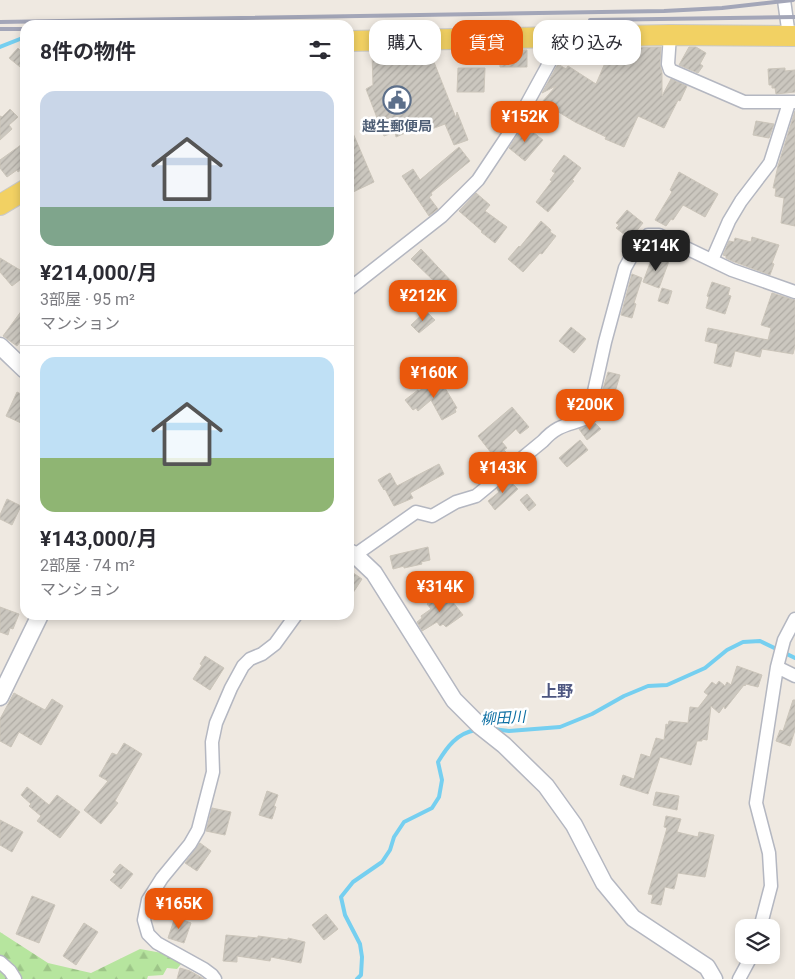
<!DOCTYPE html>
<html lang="ja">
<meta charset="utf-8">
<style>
:root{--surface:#fff;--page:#f2f2f3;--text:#2b2b33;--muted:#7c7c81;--line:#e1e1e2;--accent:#ea580c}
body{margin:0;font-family:Roboto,"Noto Sans JP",sans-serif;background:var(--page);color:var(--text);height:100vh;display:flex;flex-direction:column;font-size:19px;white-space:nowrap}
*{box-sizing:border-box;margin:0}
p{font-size:16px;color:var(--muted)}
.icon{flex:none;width:28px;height:28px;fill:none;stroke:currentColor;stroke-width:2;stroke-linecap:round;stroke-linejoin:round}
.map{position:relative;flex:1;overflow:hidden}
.sheet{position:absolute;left:20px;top:20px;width:334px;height:600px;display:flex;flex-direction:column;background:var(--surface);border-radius:15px;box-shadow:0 2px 8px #0003}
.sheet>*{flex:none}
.hud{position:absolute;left:369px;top:20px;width:351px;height:45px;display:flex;gap:10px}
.controls{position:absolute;left:735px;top:919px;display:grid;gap:10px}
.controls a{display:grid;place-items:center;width:45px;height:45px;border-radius:10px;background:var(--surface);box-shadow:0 2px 8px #0003;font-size:25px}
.price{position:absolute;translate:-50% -42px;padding:0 11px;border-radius:10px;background:var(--accent);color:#fff;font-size:16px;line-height:32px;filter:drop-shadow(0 1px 2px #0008)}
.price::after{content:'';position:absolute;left:50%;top:30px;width:15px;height:11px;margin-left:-8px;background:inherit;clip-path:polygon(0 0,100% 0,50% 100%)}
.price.active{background:#222;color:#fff}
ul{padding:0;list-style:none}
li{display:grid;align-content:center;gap:10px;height:265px;padding:0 20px}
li+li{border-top:1px solid var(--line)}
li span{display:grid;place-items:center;height:155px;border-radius:15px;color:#555}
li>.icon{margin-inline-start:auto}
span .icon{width:90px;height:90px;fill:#fffc;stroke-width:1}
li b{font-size:21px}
h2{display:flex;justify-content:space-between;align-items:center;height:60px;padding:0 20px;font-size:21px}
.tag{padding:0 18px;border-radius:15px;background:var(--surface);box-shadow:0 2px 8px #0003;font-size:18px;line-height:45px}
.tag.active{background:var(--accent);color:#fff}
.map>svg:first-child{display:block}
</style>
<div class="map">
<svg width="795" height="979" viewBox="0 0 795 979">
<defs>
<pattern id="forest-firs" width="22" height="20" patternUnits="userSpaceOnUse" patternTransform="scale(1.25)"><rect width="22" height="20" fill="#b6e59e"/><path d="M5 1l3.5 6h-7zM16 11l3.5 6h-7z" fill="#9dc588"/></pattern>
<pattern id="building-hatch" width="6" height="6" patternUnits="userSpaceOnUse" patternTransform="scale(1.25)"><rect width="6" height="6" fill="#cbc7bf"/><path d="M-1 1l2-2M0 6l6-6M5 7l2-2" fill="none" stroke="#afaba4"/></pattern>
</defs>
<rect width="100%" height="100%" fill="#efe9e1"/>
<path fill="url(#forest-firs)" d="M 0,932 L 48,963 L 91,973 L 140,949 L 162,953 L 181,964 L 177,969 L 167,968 L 163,975 L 148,976 L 147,979 L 0,979 Z"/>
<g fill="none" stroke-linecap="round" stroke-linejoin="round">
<path stroke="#75cff0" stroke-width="4" d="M 0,47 L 25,37
M 493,729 L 509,731 L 560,727 L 592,714 L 624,696 L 648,686 L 667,685 L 705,668 L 727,650 L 743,642 L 760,641 L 795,658
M 357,979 L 361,975 L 362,957 L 360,944 L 345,915 L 341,897 L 353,882 L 382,862 L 390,850 L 394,837 L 404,822 L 432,808 L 439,797 L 442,780 L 438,762 C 447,747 457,733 476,730"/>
</g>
<path fill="url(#building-hatch)" stroke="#cbc5ba" d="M 661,47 L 660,64 L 662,73 L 662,96 L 671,79 L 687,86 L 680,101 L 678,100 L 664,128 L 638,116 L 624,147 L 605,139 L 606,137 L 575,122 L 542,102 L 556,86 L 542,93 L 558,64 L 566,69 L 568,66 L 596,84 L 605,63 L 608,65 L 614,48 Z
M 689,47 L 696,47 L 706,53 L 700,64 L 703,66 L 698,73 L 679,65 Z
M 18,48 L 25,55 L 25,71 L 9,58 Z
M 499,50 L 527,50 L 527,67 L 500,67 Z
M 430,52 L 456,118 L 457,112 L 468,140 L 454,145 L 445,124 L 421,133 L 419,127 L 396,137 L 395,132 L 384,136 L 366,89 L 373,85 L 372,53 Z
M 458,68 L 485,68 L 484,92 L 457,92 Z
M 785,68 L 785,71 L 795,70 L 795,92 L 776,94 L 775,88 L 772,88 L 772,85 L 769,85 L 768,69 Z
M 10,109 L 18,117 L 9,125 L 12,129 L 0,140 L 0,116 L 2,117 Z
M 795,111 L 795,226 L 781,223 L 784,198 L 775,196 L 776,188 L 773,188 L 778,166 Z
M 756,121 L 774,124 L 769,138 L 753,135 Z
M 349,124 L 374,182 L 349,194 Z
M 524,125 L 543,140 L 525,161 L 509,148 Z
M 25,142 L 25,167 L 18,172 L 17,170 L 7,177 L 0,168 L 0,160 Z
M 459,147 L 470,161 L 431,193 L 432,195 L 429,197 L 438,209 L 429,216 L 402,176 L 413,169 L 420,180 Z
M 564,155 L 581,168 L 572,180 L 574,181 L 548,212 L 536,202 L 552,181 L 550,180 L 555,173 L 552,171 Z
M 679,172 L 718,194 L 705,217 L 683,205 L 673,220 L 671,219 L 666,226 L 655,220 L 672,192 L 670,190 Z
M 476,193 L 490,205 L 485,211 L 507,227 L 495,243 L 481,232 L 482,231 L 459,211 Z
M 627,210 L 643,223 L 630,239 L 616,228 L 619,225 L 616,223 Z
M 541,221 L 551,230 L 550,232 L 556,236 L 542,254 L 540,253 L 523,272 L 508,259 L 519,246 L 520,247 Z
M 752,237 L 779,245 L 772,263 L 774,264 L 770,275 L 732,261 L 726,258 L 726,256 L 723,255 L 729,241 L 734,242 L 735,238 L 751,242 Z
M 421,249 L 454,284 L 441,298 L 431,288 L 436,283 L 411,259 Z
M 653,255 L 669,261 L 659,288 L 643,282 Z
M 0,258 L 25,273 L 25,276 L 12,286 L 0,272 Z
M 632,274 L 642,278 L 634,303 L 636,304 L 632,318 L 621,315 Z
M 712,282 L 730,288 L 728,295 L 731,296 L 725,314 L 706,308 L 709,297 L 707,296 Z
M 662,288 L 672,291 L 668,304 L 658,301 Z
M 772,293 L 795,300 L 795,346 L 793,354 L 762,349 L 760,357 L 735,351 L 731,367 L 714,363 L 718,344 L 705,341 L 708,328 L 768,340 L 771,328 L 761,325 Z
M 25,306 L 25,335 L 17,346 L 3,336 Z
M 426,311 L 435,320 L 419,333 L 411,325 Z
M 571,327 L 586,339 L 574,353 L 559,341 Z
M 608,372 L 620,375 L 615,392 L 603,389 Z
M 439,378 L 457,408 L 455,409 L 456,412 L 442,420 L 431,400 L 418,411 L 416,408 L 413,410 L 405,400 L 418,390 L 419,391 Z
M 17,392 L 25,396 L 25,415 L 21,423 L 6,416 Z
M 512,407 L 529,427 L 520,434 L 516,429 L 502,442 L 507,448 L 504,450 L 506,452 L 498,458 L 494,452 L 492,454 L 478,436 Z
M 595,423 L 601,429 L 587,440 L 579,429 Z
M 580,440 L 588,450 L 567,467 L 559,458 Z
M 439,464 L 444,474 L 410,493 L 413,498 L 394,506 L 385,489 L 384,490 L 378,480 L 390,473 L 397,486 Z
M 509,480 L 518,489 L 495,510 L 488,501 L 499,492 L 497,489 Z
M 527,494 L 536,505 L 529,511 L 520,500 Z
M 7,499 L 21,506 L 12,525 L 0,519 L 0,515 Z
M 428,547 L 430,560 L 421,562 L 422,564 L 404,568 L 404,566 L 393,569 L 390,556 Z
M 349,570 L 362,579 L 349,599 Z
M 445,592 L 463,615 L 446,627 L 443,624 L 440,626 L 437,622 L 422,631 L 417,622 L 422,618 L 421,616 L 431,609 L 427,604 Z
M 0,607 L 19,614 L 13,629 L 10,628 L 8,635 L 0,632 Z
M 205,656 L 224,668 L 210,690 L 193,679 L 202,665 L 200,664 Z
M 737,666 L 762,675 L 758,687 L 746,684 L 745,686 L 744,685 L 725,709 L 724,706 L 719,713 L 711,706 L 707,740 L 702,739 L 702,741 L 697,741 L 691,765 L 660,757 L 648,794 L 620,785 L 623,775 L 634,779 L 641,754 L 650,757 L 656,738 L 664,740 L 666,724 L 668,725 L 669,721 L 688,723 L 690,707 L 698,708 L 708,695 L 704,692 L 712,682 L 716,685 L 719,681 L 725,686 L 727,682 L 731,685 Z
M 14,693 L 45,710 L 52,699 L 63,706 L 41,745 L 19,732 L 11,747 L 0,741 L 0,719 Z
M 793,700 L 795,700 L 795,730 L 790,746 L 776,741 L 780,730 L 783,731 Z
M 124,743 L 142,754 L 115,801 L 118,803 L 101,824 L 84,810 L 108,781 L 99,776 L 112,753 L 117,755 Z
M 27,787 L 49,805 L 57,795 L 80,812 L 60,838 L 37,821 L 41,816 L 29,806 L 31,804 L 21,795 Z
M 267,791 L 278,795 L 274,806 L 276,807 L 272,819 L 259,815 Z
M 656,792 L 679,796 L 677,810 L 653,805 Z
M 212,808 L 231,812 L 225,835 L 206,831 Z
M 666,816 L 681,819 L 677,832 L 698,837 L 699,832 L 714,835 L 705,877 L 678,873 L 674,889 L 665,887 L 661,905 L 651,903 L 653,895 L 648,894 L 667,828 L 664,827 Z
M 0,820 L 23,832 L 12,852 L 0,845 Z
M 200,843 L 211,851 L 197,871 L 185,863 Z
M 120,864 L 133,874 L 121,889 L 110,880 L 116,874 L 113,872 Z
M 32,896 L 55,905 L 39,943 L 16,934 Z
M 164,902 L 176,903 L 175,917 L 163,916 Z
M 326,914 L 338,929 L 324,940 L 312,925 Z
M 175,917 L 191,923 L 184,943 L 168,938 Z
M 84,923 L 98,932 L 76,965 L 63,956 Z
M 226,935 L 258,938 L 258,936 L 288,940 L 288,938 L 305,942 L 301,963 L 271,957 L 270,961 L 237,956 L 237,962 L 223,961 Z
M 180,968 L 190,971 L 204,979 L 177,979 Z"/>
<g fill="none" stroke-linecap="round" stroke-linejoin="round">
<g stroke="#b4b7c1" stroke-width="15">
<path id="minor" d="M 784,0 L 789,36
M 670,35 L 668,64 L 670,70 L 744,102 L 795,102
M 712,260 L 729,221 L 741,201 L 770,163 L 789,103
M 349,289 L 442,216 L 478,180 L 518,120 L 564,36
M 355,555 L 416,512 L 432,516 L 456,502 L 476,496 L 543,441 C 560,422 571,426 591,416 L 594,408 L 593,396 L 605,342 L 625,268 L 636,248 L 648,235 L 659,235 L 732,270 L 795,292
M 777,667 L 795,676
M 760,928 L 771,886 L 769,853 L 756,803 L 777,667 L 784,640 L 795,619
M 0,962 L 10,971 L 15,979
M 215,979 L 212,975 L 204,969 L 157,943 L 148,934 L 144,920 L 148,900 L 162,878 L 190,844 L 198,830 L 213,772 L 212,742 L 216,723 L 231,688 L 243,666 L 250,659 L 262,654 L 275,644 L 296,615
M 739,979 L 752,955"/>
</g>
<g stroke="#b4b7c1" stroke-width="19">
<path id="tertiary" d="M 0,346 L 25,370
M 349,552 L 355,555 L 374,573 L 454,700 L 480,726 L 504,745 L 546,786 L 574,825 L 604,883 L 633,918 L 707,967 L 714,979
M 0,697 L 40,615"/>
</g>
<g stroke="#c9c9c9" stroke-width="22">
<path id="primary" d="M 349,41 L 670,35 L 795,36
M 0,205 L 25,190"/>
</g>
<use href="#minor" stroke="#fff" stroke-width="12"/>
<use href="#tertiary" stroke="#fff" stroke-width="16"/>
<use href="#primary" stroke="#f2d163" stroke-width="20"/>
<path stroke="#a3a6b8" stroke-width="4" d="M 590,20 L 795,17
M 0,22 L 664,11 L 722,8 L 793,0
M 0,29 L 25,29"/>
</g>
<defs>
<g id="civic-ring" transform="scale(1.4375)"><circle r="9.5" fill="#fff" stroke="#5c6f8a" stroke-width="1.5"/><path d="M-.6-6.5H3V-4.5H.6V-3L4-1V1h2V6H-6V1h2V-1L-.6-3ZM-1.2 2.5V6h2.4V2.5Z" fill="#5c6f8a"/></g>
</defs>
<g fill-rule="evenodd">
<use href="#civic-ring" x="397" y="100"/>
</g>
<g text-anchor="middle" stroke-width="5" stroke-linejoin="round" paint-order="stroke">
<g font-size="14" font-weight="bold" fill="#4e5e75" stroke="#fff">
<text x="397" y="131">越生郵便局</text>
</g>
<g font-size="15" font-style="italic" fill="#0d6fa3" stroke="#fff">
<text transform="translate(503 718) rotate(-3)" y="5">柳田川</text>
</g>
<g font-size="16" font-weight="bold" fill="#4d5680" stroke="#fff">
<text x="557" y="697">上野</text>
</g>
</g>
</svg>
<div class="controls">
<a><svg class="icon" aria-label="layers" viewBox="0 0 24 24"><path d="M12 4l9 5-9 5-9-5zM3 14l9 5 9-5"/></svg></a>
</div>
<b class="price" style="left:525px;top:143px">¥152K</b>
<b class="price active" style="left:656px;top:272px">¥214K</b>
<b class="price" style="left:423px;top:322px">¥212K</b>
<b class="price" style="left:434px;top:399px">¥160K</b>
<b class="price" style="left:590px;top:431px">¥200K</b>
<b class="price" style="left:503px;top:494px">¥143K</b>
<b class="price" style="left:440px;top:613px">¥314K</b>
<b class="price" style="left:179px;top:930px">¥165K</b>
<div class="hud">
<a class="tag">購入</a>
<a class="tag active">賃貸</a>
<a class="tag">絞り込み</a>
</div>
<section class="sheet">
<h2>8件の物件<svg class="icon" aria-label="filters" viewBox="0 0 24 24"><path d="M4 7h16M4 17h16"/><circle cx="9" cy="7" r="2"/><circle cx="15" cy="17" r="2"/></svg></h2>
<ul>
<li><span style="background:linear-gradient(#c9d6e8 75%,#7fa58c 0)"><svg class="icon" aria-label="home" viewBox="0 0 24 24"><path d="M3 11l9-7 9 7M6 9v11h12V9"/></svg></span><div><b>¥214,000/月</b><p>3部屋 · 95 m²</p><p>マンション</p></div></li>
<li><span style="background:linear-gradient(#bfe0f5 65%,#8fb573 0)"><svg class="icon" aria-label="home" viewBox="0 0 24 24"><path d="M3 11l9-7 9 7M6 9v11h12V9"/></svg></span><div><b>¥143,000/月</b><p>2部屋 · 74 m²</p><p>マンション</p></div></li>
</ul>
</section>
</div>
